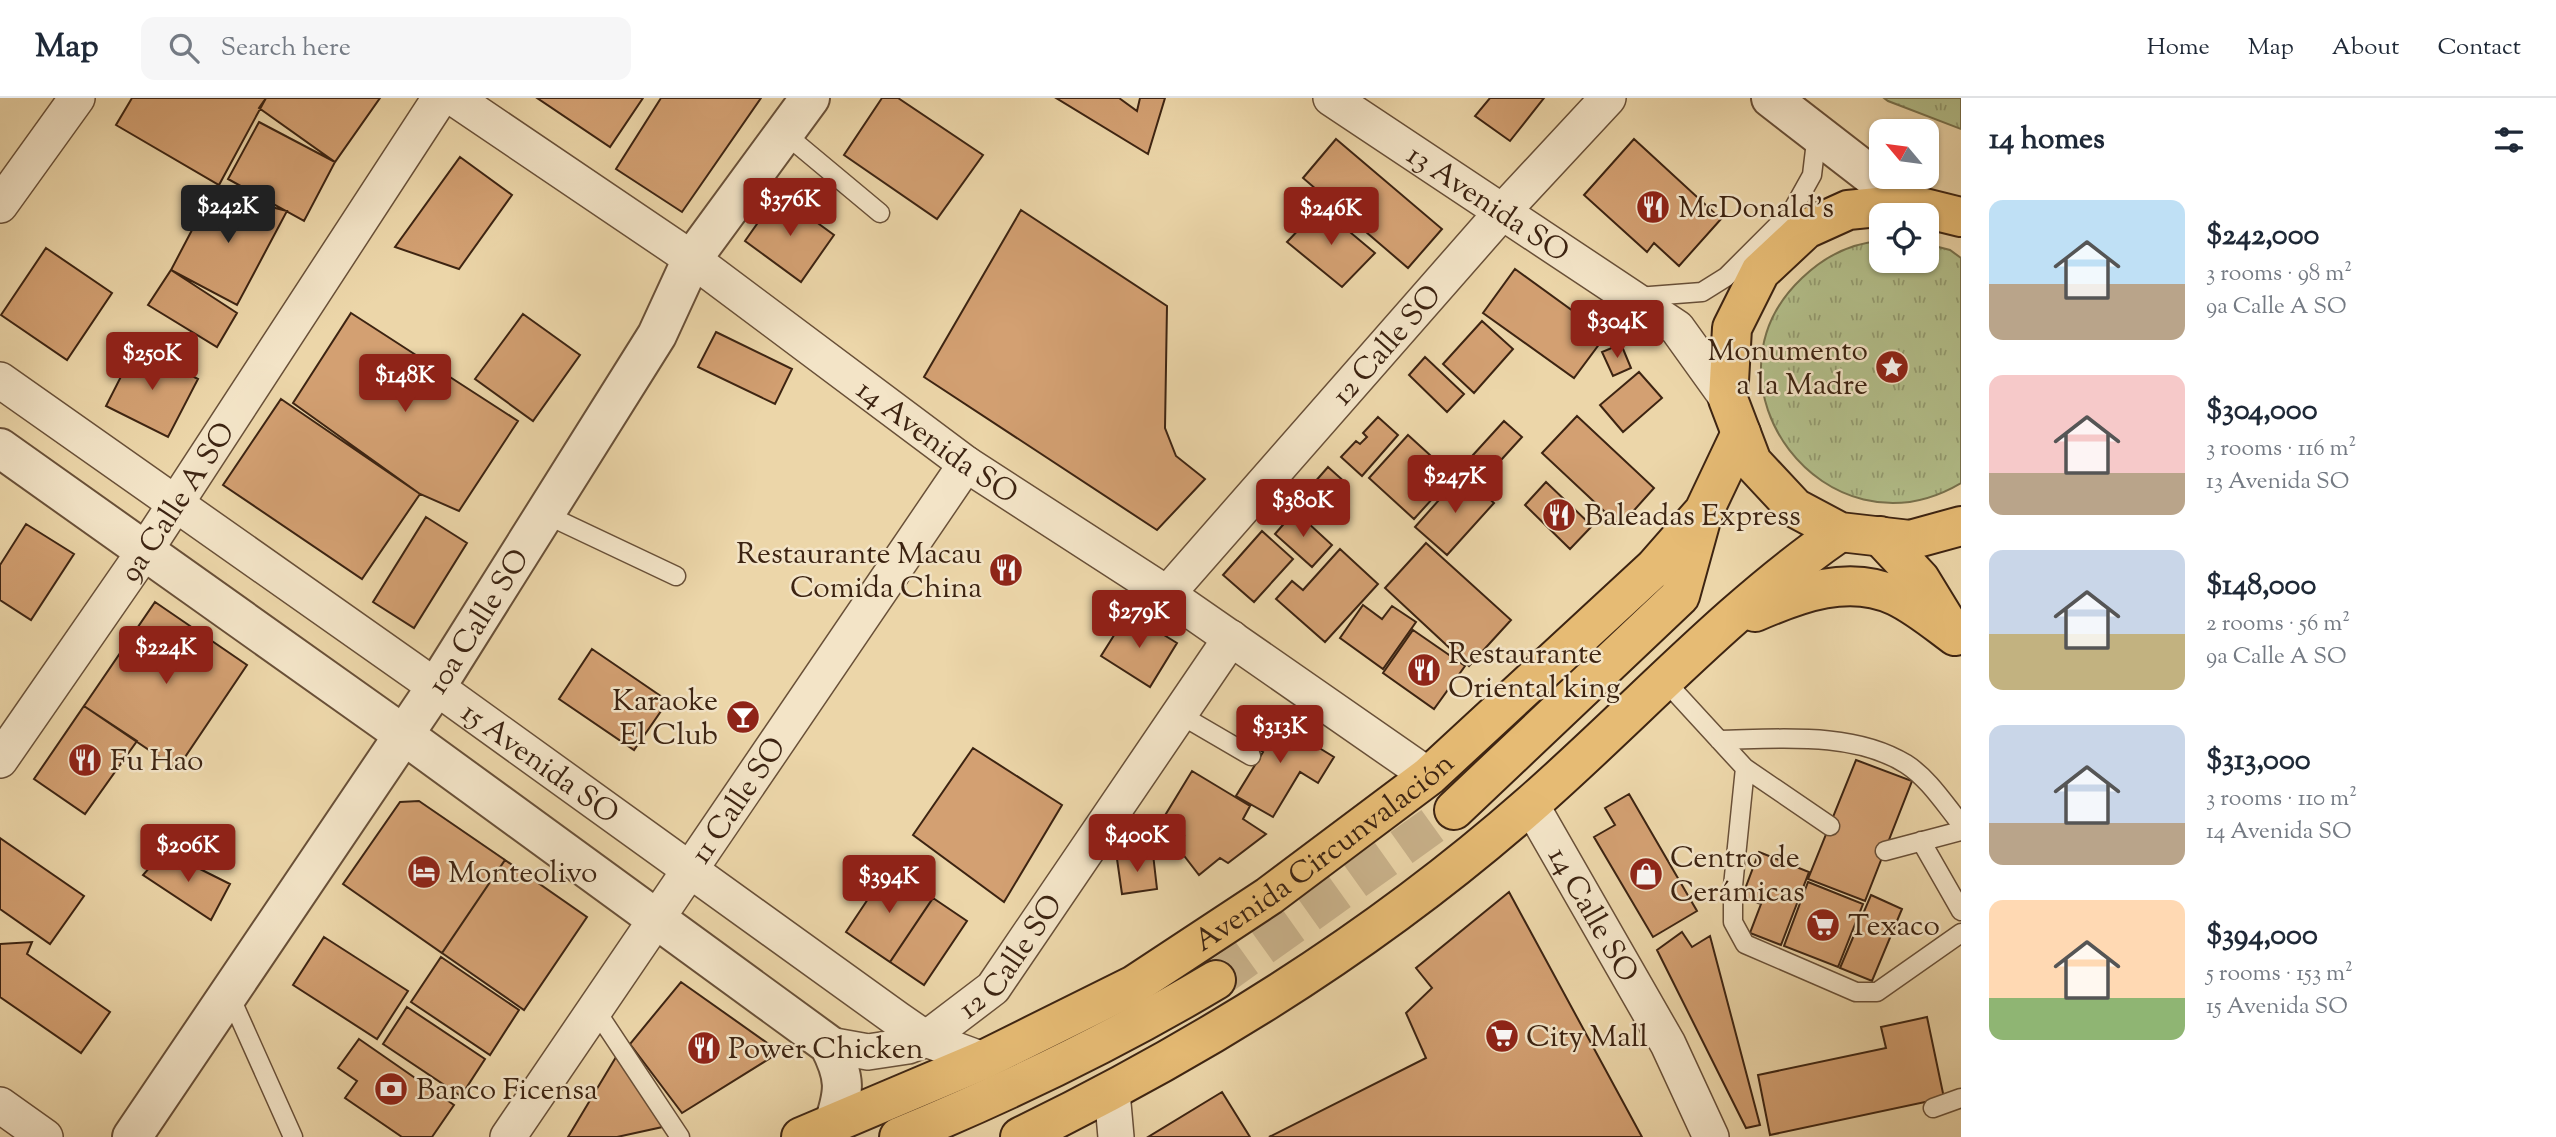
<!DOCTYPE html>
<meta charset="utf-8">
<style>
:root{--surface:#fff;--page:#f6f6f7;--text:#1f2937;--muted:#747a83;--line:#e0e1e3;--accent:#8f2418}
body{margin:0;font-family:"Sorts Mill Goudy",serif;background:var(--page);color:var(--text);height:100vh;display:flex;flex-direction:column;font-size:26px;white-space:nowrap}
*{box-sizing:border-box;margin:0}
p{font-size:23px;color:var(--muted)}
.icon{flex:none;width:38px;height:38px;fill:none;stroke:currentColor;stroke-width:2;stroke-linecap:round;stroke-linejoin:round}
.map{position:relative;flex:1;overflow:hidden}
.side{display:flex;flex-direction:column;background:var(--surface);width:595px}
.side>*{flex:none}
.needle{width:46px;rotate:299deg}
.tools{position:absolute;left:1869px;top:21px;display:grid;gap:14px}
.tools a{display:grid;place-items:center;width:70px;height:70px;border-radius:14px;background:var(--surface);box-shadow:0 2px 5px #0004;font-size:35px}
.price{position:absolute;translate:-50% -60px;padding:0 16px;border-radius:7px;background:var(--accent);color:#fff;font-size:23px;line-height:46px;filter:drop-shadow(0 2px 4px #0008)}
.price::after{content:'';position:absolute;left:50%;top:42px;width:21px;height:16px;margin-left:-10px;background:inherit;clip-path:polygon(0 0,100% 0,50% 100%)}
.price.current{background:#222;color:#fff}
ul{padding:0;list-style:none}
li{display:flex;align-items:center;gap:21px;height:175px;padding:0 28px}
li span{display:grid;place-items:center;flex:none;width:196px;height:140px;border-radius:14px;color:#555}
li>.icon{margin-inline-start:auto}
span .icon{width:84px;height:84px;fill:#fffc;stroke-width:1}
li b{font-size:30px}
h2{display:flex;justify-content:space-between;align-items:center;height:84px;padding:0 28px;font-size:30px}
header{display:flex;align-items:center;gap:42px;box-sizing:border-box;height:98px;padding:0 35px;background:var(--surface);border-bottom:2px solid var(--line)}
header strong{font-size:33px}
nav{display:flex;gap:38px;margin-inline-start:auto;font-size:24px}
.search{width:490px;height:63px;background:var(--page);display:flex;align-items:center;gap:18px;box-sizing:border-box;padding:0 24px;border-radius:14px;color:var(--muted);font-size:26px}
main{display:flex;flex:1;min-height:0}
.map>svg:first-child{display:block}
</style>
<header>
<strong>Map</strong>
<div class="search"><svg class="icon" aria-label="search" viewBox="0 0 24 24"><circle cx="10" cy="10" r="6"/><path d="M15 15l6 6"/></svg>Search here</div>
<nav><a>Home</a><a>Map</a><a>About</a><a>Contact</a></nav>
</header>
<main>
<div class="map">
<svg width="1961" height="1039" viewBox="0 0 1961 1039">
<defs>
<pattern id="park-tufts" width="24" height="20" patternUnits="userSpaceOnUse" patternTransform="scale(1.75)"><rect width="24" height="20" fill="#b3bf8b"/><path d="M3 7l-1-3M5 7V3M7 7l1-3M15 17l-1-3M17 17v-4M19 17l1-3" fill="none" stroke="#939b70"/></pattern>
</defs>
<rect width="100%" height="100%" fill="#ecd6a9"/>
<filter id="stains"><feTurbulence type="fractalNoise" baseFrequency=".00286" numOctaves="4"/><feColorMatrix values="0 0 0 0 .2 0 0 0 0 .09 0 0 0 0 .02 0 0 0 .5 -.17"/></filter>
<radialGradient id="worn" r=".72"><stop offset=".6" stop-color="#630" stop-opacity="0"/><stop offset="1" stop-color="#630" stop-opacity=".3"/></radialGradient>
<path fill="url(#park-tufts)" stroke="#78724e" stroke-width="2" d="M 1884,0 L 1961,0 L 1961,31 L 1888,3 Z
M 1881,143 L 1881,163 L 1927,163 L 1927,146 L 1950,152 L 1961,160 L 1961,385 C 1826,465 1691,285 1802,180 C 1824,159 1850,145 1881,143 Z"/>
<path fill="#d3a072" stroke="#3d2412" stroke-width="2" d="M 132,0 L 266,0 L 219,87 L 116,27 Z
M 266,0 L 380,0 L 335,64 L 259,10 Z
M 537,0 L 643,0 L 610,49 Z
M 661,0 L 761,0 L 682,114 L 616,71 Z
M 882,0 L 898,0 L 983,57 L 937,121 L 844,57 Z
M 1056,0 L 1119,0 L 1137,13 L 1140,0 L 1165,0 L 1148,56 Z
M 1490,0 L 1544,0 L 1510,43 L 1475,18 Z
M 259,24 L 335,64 L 304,123 L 228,81 Z
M 1336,41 L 1442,131 L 1408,170 L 1303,80 Z
M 1634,41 L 1721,121 L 1679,168 L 1654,145 L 1647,154 L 1584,97 Z
M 460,59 L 512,97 L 459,171 L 395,149 Z
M 212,94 L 287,113 L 237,207 L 171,172 Z
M 778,96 L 834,137 L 801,184 L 745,143 Z
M 1320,109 L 1375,155 L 1342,189 L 1287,144 Z
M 1021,112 L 1167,208 L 1165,330 L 1176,358 L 1205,381 L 1157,432 L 924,279 Z
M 46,150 L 112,195 L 67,262 L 1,217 Z
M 1515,171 L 1606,237 L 1574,280 L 1483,215 Z
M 171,172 L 237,215 L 217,249 L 148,207 Z
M 351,215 L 518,323 L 459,413 L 420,396 L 293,305 Z
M 523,216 L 580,257 L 533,323 L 475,281 Z
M 1482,223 L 1513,251 L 1474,295 L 1443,266 Z
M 716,234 L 792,271 L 775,306 L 698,269 Z
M 1621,246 L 1631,270 L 1613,278 L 1602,254 Z
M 136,249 L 198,281 L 168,339 L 106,308 Z
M 1425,259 L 1464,296 L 1447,314 L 1409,277 Z
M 1639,274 L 1662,300 L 1623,334 L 1600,307 Z
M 281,301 L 420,396 L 362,481 L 223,387 Z
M 1577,318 L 1654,390 L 1620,428 L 1542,355 Z
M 1378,319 L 1398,337 L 1362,378 L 1341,359 L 1356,343 L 1360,346 L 1367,339 L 1363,335 Z
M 1504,323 L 1522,339 L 1481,384 L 1463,368 Z
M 1408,337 L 1453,378 L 1414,421 L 1369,380 Z
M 1328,369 L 1347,386 L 1318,419 L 1299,402 Z
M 1462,376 L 1494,405 L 1447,457 L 1415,429 Z
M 1546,384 L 1592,428 L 1570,451 L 1525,407 Z
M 1295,413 L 1332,447 L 1312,469 L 1275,436 Z
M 426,419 L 467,445 L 414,530 L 373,504 Z
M 26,426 L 74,456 L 31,522 L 0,502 L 0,467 Z
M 1262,433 L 1293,461 L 1254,504 L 1223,477 Z
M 1426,445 L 1511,522 L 1469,568 L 1385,490 Z
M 1340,451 L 1378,486 L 1325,544 L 1276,501 L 1292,483 L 1303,492 Z
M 155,504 L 247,567 L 177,671 L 84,608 Z
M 1363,507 L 1382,521 L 1392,508 L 1416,524 L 1383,571 L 1340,540 Z
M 1128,515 L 1177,545 L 1150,589 L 1101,558 Z
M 1413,532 L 1465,568 L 1434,611 L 1383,575 Z
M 592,551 L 668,603 L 634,652 L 559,601 Z
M 84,608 L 137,643 L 85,716 L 34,681 Z
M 1262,615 L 1334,659 L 1318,685 L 1300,674 L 1273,719 L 1236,698 L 1263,654 L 1245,643 Z
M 973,650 L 1062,707 L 1004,804 L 913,737 Z
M 1856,662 L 1912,683 L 1865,803 L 1808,781 Z
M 1192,673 L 1250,708 L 1243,721 L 1266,736 L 1228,765 L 1220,760 L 1199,777 L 1175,746 L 1184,738 L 1161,724 Z
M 1629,696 L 1697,813 L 1653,839 L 1594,739 L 1615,727 L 1605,710 Z
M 419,703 L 505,762 L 442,855 L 343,786 L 400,704 Z
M 0,740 L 84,798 L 50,846 L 0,811 Z
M 164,753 L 230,786 L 211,822 L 143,777 Z
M 1759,754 L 1809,774 L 1781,847 L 1750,835 L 1761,806 L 1742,799 Z
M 1153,756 L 1157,791 L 1122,796 L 1117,761 Z
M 505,762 L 587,819 L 524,912 L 442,855 Z
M 888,771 L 933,800 L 890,864 L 846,834 Z
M 1808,784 L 1863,806 L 1838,869 L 1784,848 Z
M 1509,794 L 1642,1039 L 1269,1039 L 1426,960 L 1406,915 L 1432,890 L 1416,870 Z
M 1871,797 L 1902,811 L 1872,883 L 1840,870 Z
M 933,800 L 967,823 L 924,887 L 890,864 Z
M 1682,834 L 1692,849 L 1710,838 L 1760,1027 L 1746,1030 L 1657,852 Z
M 324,839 L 408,893 L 377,941 L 293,887 Z
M 32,844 L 27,856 L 110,914 L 81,955 L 0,899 L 0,846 Z
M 441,859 L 519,912 L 490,957 L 411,904 Z
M 681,884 L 780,954 L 682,1015 L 630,946 Z
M 407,909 L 485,961 L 461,998 L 383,946 Z
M 1927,919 L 1944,1000 L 1770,1037 L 1758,977 L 1886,950 L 1881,929 Z
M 359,941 L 454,1007 L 432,1039 L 402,1039 L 345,1000 L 357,983 L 338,970 Z
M 616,959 L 667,1028 L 617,1039 L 568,1039 Z
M 1222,994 L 1250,1039 L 1148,1039 Z"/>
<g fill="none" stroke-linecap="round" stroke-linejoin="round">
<path stroke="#c9b28b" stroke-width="38" stroke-dasharray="38 19" stroke-linecap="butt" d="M 1216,882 L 1454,712"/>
<g stroke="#695038" stroke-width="21">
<path id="service" d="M 784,35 L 880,115
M 1637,199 L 1702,194 L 1726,179 L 1792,113 L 1812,77 L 1817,35
M 545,416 L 676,478
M 1665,583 L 1745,670 L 1830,728
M 1179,616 L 1251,658
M 1719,642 C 1778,641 1853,633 1906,666 C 1928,680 1944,705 1961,726
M 1745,670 L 1733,788 L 1733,824 L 1745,846 L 1856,894 L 1877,894 L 1961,835
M 1921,743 L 1961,813
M 1885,753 L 1961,733
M 229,896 L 293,1039
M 595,911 L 680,1039
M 1933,1010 L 1961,1000"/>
</g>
<g stroke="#695038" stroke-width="38">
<g id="minor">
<path id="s1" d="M 454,0 L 692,161 L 966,366 L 1167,496 L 1429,678"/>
<path id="s2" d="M 1331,0 L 1677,230 L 1728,301"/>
<path d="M 0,107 L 77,0"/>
<path id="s3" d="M 0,282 L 436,589 L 897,921 L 926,941 L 983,962"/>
<path id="s4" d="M 1167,496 L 1503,113 L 1608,0"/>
<path id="s5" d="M 0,662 L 144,454 L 440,0"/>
<path id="s6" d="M 1531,707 L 1668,946 L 1711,1039"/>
<path id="s7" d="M 829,947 L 868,954 L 908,948 L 926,941 L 993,890 L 1231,540"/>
<path d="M 1112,994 L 1116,1039"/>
<path d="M 0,1007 L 45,1039"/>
<path id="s8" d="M 508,1039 L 966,366"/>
</g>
</g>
<g stroke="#695038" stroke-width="42">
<g id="tertiary">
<path d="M 1771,0 L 1908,106"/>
<path d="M 0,350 L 404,637 L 829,947 C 846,980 845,993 833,1028"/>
<path id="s9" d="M 132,1039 L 436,589 L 657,237 L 692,161 L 810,0"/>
</g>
</g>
<g stroke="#3d2412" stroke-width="42">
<g id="trunk">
<path d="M 1961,119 L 1908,106 L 1848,112 L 1806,131 L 1760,174 L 1732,230 L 1728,301 L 1752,364 L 1795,410 L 1840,434 L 1910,442 L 1961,428"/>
<path d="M 1880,438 L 1920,481 L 1947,525"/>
<path d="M 1755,514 C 1799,495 1849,476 1896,498 C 1917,508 1936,524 1955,538"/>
<path d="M 1454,712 L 1680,498 L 1701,422"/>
<path id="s10" d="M 801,1039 L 983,962 L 1134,887 L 1269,798 L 1429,678 L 1654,470 L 1704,413 L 1741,335"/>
<path d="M 899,1039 C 1008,994 1114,943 1216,882"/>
<path d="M 1020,1039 C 1203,950 1378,841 1531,706 C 1634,616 1727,512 1840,434"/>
</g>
</g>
<use href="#service" stroke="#f3e4c7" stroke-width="18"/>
<use href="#minor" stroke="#f3e4c7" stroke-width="35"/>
<use href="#tertiary" stroke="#f3e4c7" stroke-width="38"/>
<use href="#trunk" stroke="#e6bb74" stroke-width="38"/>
</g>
<defs>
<g id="restaurant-disc" transform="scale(1.75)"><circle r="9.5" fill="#8f2418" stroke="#f3e4c7"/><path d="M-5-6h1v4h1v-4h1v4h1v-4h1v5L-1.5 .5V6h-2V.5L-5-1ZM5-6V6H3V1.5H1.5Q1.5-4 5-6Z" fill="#fff"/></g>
<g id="sight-disc" transform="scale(1.75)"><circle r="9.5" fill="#8f2418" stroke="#f3e4c7"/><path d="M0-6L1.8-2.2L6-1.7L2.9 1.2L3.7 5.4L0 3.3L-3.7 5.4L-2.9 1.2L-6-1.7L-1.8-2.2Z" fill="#fff"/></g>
<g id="bar-disc" transform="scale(1.75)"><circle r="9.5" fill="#8f2418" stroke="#f3e4c7"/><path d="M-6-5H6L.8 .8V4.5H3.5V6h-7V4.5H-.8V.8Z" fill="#fff"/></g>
<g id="hotel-disc" transform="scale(1.75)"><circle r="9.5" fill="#8f2418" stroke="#f3e4c7"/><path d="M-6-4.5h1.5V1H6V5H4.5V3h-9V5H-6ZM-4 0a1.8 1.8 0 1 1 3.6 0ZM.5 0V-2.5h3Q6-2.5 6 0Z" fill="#fff"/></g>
<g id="shop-disc" transform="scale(1.75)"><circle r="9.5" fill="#8f2418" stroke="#f3e4c7"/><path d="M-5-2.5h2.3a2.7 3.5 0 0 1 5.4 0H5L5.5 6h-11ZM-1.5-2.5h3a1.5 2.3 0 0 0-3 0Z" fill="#fff"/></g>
<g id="supermarket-disc" transform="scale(1.75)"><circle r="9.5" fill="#8f2418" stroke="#f3e4c7"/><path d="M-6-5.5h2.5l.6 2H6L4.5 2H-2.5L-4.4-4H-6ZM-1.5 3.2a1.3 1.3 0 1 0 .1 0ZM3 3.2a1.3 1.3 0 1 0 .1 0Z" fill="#fff"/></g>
<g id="bank-disc" transform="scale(1.75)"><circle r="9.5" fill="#8f2418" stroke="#f3e4c7"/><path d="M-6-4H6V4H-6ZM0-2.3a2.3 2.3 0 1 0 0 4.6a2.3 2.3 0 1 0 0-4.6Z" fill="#fff"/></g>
</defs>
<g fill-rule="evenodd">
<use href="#restaurant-disc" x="1653" y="109"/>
<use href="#sight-disc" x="1892" y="269"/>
<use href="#restaurant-disc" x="1559" y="417"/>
<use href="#restaurant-disc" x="1006" y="472"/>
<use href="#restaurant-disc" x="1424" y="572"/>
<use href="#bar-disc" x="743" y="619"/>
<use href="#restaurant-disc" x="85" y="662"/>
<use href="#hotel-disc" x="424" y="774"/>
<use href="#shop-disc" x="1646" y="776"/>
<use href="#supermarket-disc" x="1823" y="827"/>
<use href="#supermarket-disc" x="1502" y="938"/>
<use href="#restaurant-disc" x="704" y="950"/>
<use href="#bank-disc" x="391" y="991"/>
</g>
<g text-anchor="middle" stroke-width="5" stroke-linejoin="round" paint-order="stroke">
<g font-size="30" fill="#3d2412" stroke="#f3e4c7">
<text dy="10" stroke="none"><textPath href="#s2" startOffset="189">13 Avenida SO</textPath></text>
<text dy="10" stroke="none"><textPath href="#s4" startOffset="332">12 Calle SO</textPath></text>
<text dy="10" stroke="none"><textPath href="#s1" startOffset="593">14 Avenida SO</textPath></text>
<text dy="10" stroke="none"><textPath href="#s5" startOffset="313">9a Calle A SO</textPath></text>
<text dy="10" stroke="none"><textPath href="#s9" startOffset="621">10a Calle SO</textPath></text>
<text dy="10" stroke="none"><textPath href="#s3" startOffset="662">15 Avenida SO</textPath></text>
<text dy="10" stroke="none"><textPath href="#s8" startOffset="408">11 Calle SO</textPath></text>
<text dy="10" stroke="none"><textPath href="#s10" startOffset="598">Avenida Circunvalación</textPath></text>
<text dy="10" stroke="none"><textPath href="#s6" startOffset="126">14 Calle SO</textPath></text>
<text dy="10" stroke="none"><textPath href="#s7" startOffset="219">12 Calle SO</textPath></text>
</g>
<g font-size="30" fill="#3d2412" stroke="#f3e4c7" text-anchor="start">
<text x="1678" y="119">McDonald's</text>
<text x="1868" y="262" text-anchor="end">Monumento<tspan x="1868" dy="34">a la Madre</tspan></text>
<text x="1584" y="427">Baleadas Express</text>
<text x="982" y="465" text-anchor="end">Restaurante Macau<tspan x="982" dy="34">Comida China</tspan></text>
<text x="1448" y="565">Restaurante<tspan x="1448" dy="34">Oriental king</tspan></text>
<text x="718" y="612" text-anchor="end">Karaoke<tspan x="718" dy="34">El Club</tspan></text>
<text x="110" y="672">Fu Hao</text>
<text x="1670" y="769">Centro de<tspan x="1670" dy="34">Cerámicas</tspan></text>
<text x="448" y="784">Monteolivo</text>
<text x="1848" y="837">Texaco</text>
<text x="1526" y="948">City Mall</text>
<text x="728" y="960">Power Chicken</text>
<text x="416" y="1001">Banco Ficensa</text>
</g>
</g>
<rect width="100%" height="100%" filter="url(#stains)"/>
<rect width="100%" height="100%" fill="url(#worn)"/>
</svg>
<div class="tools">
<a><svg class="needle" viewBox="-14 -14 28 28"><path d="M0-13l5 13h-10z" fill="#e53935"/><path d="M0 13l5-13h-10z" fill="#747a83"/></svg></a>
<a><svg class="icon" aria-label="locate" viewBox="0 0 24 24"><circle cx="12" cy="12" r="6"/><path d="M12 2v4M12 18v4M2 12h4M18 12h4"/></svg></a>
</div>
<b class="price" style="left:790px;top:140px">$376K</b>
<b class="price current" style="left:228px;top:147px">$242K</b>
<b class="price" style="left:1331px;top:149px">$246K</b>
<b class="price" style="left:1617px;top:262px">$304K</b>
<b class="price" style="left:152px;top:294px">$250K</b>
<b class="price" style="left:405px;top:316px">$148K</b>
<b class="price" style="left:1455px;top:417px">$247K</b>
<b class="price" style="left:1303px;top:441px">$380K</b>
<b class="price" style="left:1139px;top:552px">$279K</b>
<b class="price" style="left:166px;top:588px">$224K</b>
<b class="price" style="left:1280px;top:667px">$313K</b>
<b class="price" style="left:1137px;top:776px">$400K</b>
<b class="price" style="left:188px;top:786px">$206K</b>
<b class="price" style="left:889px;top:817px">$394K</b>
</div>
<section class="side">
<h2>14 homes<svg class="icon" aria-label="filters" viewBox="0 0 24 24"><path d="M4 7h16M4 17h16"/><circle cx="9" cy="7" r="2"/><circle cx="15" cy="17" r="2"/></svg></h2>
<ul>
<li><span style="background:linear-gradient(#bfe0f5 60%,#b9a48a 0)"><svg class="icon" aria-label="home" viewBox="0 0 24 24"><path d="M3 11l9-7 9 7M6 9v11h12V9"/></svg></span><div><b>$242,000</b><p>3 rooms · 98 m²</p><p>9a Calle A SO</p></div></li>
<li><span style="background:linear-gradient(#f6c9c9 70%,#b9a48a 0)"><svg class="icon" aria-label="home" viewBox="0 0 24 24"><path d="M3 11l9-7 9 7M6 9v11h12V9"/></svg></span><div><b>$304,000</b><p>3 rooms · 116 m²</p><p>13 Avenida SO</p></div></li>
<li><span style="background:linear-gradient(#c9d6e8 60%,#c2b280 0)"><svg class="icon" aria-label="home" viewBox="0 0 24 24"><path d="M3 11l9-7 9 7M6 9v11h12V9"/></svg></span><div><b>$148,000</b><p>2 rooms · 56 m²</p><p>9a Calle A SO</p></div></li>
<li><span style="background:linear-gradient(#c9d6e8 70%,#b9a48a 0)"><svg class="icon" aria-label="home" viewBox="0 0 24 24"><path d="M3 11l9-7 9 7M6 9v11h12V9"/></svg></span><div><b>$313,000</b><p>3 rooms · 110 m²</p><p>14 Avenida SO</p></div></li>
<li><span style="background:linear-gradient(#ffd9b3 70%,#8fb573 0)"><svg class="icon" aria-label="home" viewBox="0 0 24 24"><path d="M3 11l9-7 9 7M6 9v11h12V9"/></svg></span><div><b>$394,000</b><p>5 rooms · 153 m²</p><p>15 Avenida SO</p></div></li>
</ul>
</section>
</main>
